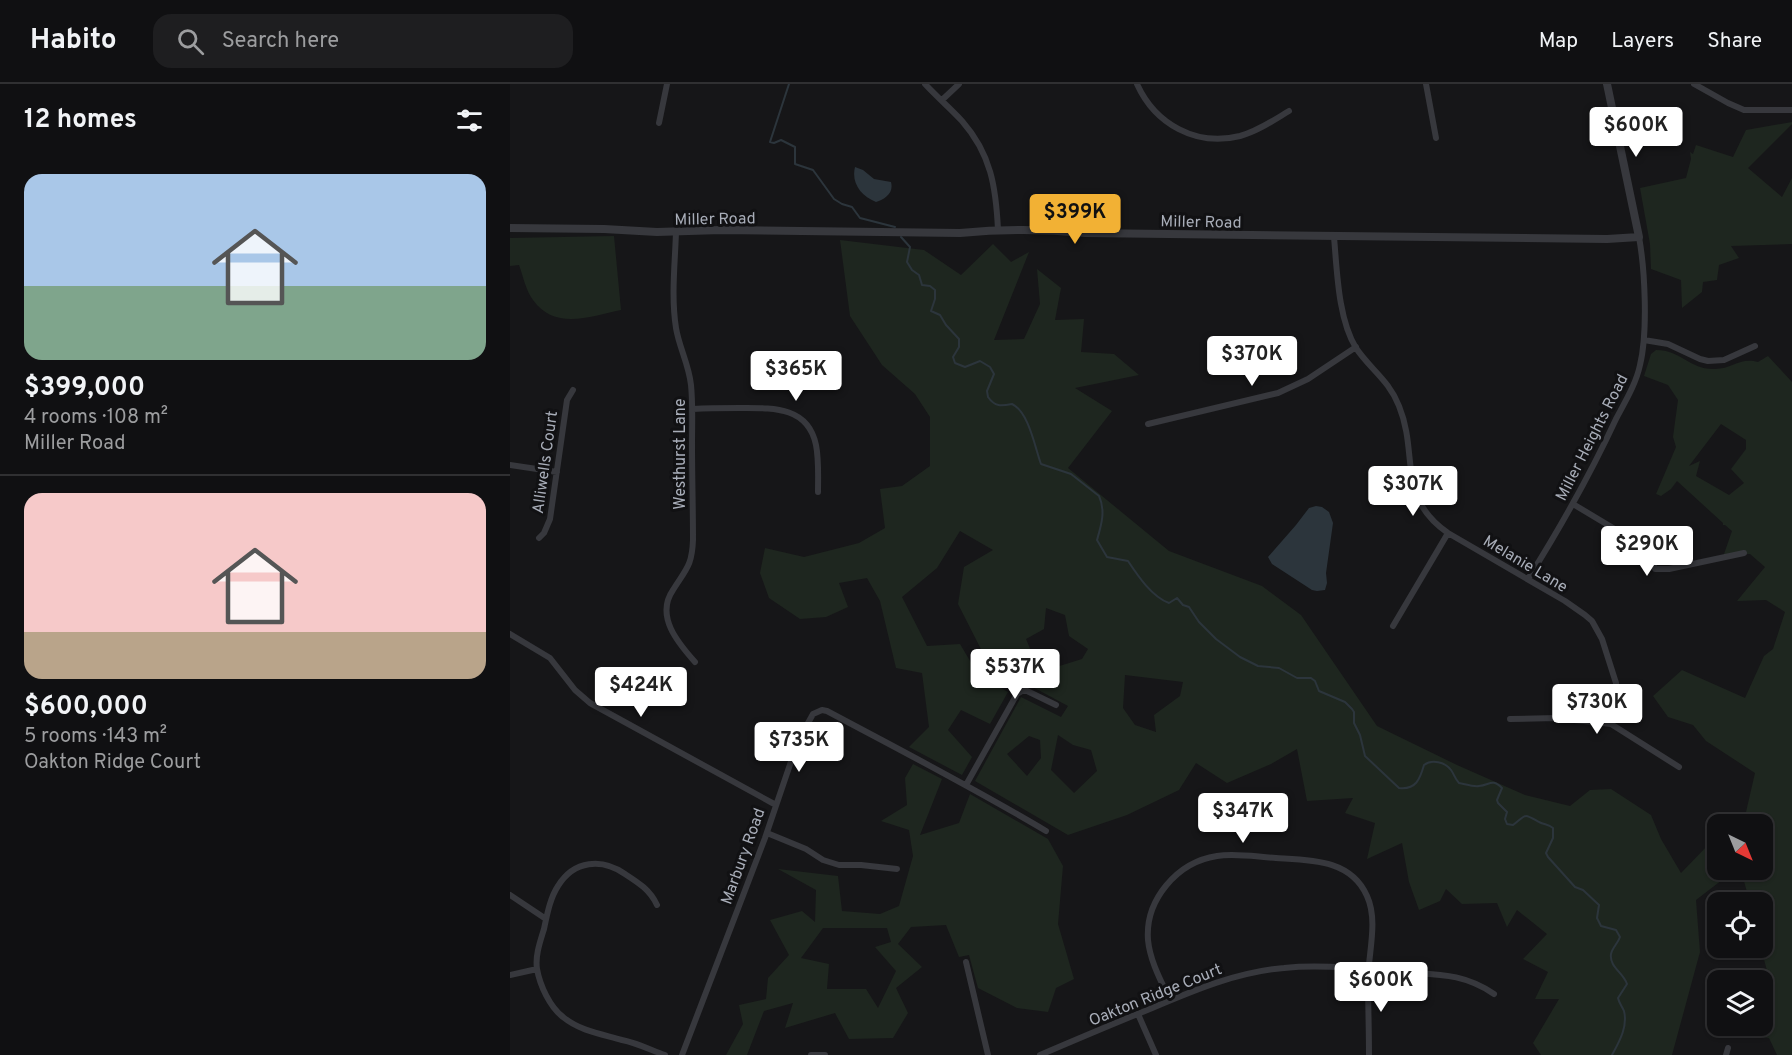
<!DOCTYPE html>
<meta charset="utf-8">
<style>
:root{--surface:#101012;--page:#1e1e20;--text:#f1f3f6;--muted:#9c9d9f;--line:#303032;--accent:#f2b134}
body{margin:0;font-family:Overpass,sans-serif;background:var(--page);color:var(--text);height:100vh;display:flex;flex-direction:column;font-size:22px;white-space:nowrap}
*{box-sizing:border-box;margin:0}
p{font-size:20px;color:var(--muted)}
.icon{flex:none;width:33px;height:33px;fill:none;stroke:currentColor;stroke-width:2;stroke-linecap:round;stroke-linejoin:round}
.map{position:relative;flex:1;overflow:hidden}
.drawer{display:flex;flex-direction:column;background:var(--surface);width:510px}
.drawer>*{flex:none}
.needle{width:39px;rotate:137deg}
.controls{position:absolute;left:1197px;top:730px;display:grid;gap:12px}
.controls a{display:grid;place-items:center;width:66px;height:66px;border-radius:12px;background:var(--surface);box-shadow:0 2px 4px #0004,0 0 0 2px var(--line);font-size:30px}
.price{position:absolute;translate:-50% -51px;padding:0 14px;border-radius:6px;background:#fff;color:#222;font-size:20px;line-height:39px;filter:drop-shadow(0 2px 3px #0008)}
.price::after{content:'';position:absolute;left:50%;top:36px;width:18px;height:14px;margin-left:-9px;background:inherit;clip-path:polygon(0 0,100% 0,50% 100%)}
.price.current{background:var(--accent);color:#111}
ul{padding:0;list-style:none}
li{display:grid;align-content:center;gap:12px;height:318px;padding:0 24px}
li+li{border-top:2px solid var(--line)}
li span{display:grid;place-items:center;height:186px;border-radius:18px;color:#555}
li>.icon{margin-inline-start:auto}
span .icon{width:108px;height:108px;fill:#fffc;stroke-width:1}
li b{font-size:26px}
h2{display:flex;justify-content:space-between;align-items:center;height:72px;padding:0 24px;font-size:26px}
header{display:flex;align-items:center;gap:36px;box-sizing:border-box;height:84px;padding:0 30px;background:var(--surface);border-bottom:2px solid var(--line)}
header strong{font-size:28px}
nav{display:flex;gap:33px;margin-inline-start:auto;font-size:21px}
.search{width:420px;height:54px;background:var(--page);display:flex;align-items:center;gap:15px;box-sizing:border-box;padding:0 21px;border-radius:18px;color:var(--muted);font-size:22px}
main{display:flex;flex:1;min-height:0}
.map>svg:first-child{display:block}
</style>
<header>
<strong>Habito</strong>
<div class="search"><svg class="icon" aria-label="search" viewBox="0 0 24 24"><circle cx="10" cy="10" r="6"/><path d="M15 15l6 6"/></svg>Search here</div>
<nav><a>Map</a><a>Layers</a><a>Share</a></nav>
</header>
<main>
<section class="drawer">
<h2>12 homes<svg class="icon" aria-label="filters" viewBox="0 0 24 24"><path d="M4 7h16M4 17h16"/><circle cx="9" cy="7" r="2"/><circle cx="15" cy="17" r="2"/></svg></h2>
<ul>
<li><span style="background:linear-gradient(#a9c7e8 60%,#7fa58c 0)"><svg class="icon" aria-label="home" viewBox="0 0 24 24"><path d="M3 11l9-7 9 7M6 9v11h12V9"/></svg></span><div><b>$399,000</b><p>4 rooms · 108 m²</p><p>Miller Road</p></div></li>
<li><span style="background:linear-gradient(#f6c9c9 75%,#b9a48a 0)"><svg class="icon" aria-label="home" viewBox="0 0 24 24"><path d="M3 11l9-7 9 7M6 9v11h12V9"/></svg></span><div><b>$600,000</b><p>5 rooms · 143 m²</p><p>Oakton Ridge Court</p></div></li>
</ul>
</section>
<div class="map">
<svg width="1282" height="971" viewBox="0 0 1282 971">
<rect width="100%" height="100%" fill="#161618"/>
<path fill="#1e261f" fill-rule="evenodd" d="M 1282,38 L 1282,40 L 1238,84 L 1272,113 L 1282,94 L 1282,160 L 1221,162 L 1229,174 L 1209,181 L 1207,196 L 1193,198 L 1192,208 L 1172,224 L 1171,196 L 1141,185 L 1140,160 L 1130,104 L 1176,94 L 1181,75 L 1180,68 L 1183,70 L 1186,61 L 1223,73 L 1236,46 Z
M 104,152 L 111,226 C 81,232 45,247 23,216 C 16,207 13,192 9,181 L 0,182 L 0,154 Z
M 330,156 L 414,166 L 451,191 L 483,160 L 501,178 L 519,168 L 484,256 L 514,255 L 530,220 L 527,185 L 551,204 L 545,236 L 574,235 L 571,268 L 604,270 L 629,291 L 565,304 L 602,327 L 558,384 L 659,467 L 752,502 L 791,531 L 867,642 L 947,681 L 1015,711 L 1060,722 L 1080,706 L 1101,705 L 1141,731 L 1151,755 L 1171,789 L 1202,757 L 1207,764 L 1208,786 L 1252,786 L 1252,741 L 1233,741 L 1245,689 L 1196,657 L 1183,641 L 1158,633 L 1143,612 L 1172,586 L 1235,614 L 1254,572 L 1263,565 L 1275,528 L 1256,516 L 1227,517 L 1255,483 L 1240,470 L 1214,470 L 1222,447 L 1215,441 L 1213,441 L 1213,439 L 1167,397 L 1161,405 L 1151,412 L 1146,410 L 1166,363 L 1163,353 L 1168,316 L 1158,301 L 1134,292 L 1141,270 L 1146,266 C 1171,266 1179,285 1203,285 C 1222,286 1229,273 1248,278 L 1258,272 L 1282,298 L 1282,971 L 1267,971 L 1259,954 L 1231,951 L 1231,942 L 1252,942 L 1254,922 L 1265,917 L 1251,864 L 1252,819 L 1240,819 L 1234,797 L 1212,796 L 1186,816 L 1190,868 L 1162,971 L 1031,971 L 1023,959 L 1049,915 L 1025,915 L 1038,888 L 1013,875 L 1037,850 L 1007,826 L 997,843 L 987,819 L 952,820 L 936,805 L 930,817 L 909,826 L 899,798 L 892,759 L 857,775 L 865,739 L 835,729 L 843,714 L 797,717 L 787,665 L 761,680 L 717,699 L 686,679 L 669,706 L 617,731 L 558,751 L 465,697 L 511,613 L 551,633 L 558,622 L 478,579 L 448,520 L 454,483 L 483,466 L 450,447 L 427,484 L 392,513 L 417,562 L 450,560 L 469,592 L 498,608 L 480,640 L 451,626 L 438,646 L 462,673 L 452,691 L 399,663 L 419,643 L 412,589 L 386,584 L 370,517 L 357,494 L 329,499 L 338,523 L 316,533 L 290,535 L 259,514 L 250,489 L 255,464 L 294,473 L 349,459 L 375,444 L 370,405 L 392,402 L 420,382 L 420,333 L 405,310 L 372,281 L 340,232 ZM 1211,340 L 1236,356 L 1236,365 L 1221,385 L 1234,399 L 1219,411 L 1186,392 L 1190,377 L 1179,382 ZM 536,524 L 555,531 L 559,552 L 578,565 L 572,575 L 530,588 L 516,555 L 534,545 ZM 615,591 L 673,598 L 670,612 L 644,631 L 646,648 L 625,641 L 613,624 ZM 548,651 L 563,661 L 581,666 L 587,687 L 564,709 L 541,686 ZM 519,652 L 530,656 L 531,674 L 517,692 L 497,670 Z
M 403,680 L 432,695 L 410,751 L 449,739 L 460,710 L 538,755 L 553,782 L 548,840 L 564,895 L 546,904 L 538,928 L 507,924 L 468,904 L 459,871 L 449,873 L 436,841 L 401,843 L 388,860 L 412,883 L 386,904 L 398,929 L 383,954 L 339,955 L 325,929 L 275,944 L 283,919 L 254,927 L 237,971 L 216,971 L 233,940 L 229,921 L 256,915 L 258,894 L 279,871 L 260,836 L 292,827 L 305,838 L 306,806 L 268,785 L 328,792 L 332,827 L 370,830 L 389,822 L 403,772 L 399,746 L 371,737 L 397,721 L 395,694 ZM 313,844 L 377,844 L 381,858 L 365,863 L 386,887 L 368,924 L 356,905 L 317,905 L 319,880 L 291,874 Z"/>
<path fill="#2c353c" d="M 345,83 L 353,86 L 364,95 L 381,98 C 384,109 375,115 366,118 C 351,112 341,99 345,83 Z
M 806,422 L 812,423 L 819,428 L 823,439 L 816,489 L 817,499 L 815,506 L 807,507 L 802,506 L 762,480 L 758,473 L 786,441 L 799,424 Z"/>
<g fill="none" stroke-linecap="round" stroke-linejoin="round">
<path stroke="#2c353c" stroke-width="2" d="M 279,0 L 260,58 L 264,59 L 271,56 L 285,63 L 285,80 L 303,86 L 324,115 L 332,120 L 342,123 L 350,134 L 385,143
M 391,153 L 400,163 L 397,178 L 402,186 L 409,191 L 412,201 L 420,202 L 425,206 L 425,215 L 421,227 L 430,231 L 436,241 L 449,255 L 449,263 L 443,273 L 445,279 L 455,283 L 470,277 L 480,283 L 484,290 L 477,307 L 478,313 C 485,323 491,322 502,320 C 519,328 525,364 531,380 L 561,390 L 589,412 C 596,427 591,442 587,456 L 597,473 L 618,477 C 628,492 642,513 659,519 L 667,514 L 673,521 L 679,523 L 689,538 L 706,555 L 730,573 L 748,582 L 769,584 L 787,594 L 801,594 L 805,597 L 809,607 L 835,618 L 842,625 L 844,628 L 844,639 L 850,651 L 855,672 L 889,704 C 906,706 910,695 914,681 C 922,675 935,678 941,686 C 944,690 945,695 949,699 C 955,700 963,703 969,702 C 980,701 982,694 992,704 L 987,716 L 988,719 L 997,728 L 995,735 L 997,740 L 1003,741 C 1017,730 1013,729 1029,738 C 1035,741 1038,740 1043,744 L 1043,754 L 1036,769 L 1038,773 L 1065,803 L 1073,806 L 1089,821 L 1087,834 L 1091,842 L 1106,846 L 1110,853 C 1108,859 1102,864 1101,870 C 1099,883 1114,889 1117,900 L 1108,914 C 1109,919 1112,922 1114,927 C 1118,943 1109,958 1102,971"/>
<path stroke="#37383d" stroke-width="6" d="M 415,0 C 427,13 440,24 452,37 C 481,70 486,103 488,146
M 627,0 C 645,40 686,63 730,52 C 748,47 764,36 779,27
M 916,0 L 926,54
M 1184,0 L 1218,19 L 1234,26 L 1282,26
M 432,16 L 449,0
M 149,39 L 157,0
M 166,148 C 165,179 161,213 166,244 C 169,263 179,281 181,301 C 183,321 182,340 182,360 C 182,392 183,424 183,456 C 182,482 176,485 163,506 C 145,532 168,559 185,578
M 824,153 C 827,186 828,235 846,264 C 860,285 879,296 889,322 C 909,371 886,413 938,449 L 1055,517 L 1075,531 L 1082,537 L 1092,555 L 1106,599 L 1106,614 L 1101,640
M 1134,256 L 1158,260 L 1190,275 L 1198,277 L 1214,276 L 1245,262
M 183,325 C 199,324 215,324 230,324 C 262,324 298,322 306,361 C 309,376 308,393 308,408
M 638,340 L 768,309 L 798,295 L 846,263
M 0,381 L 47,388
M 1063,420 L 1133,462 L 1139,469 L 1145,485 L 1159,485 L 1234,469
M 29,454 L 34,449 L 40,435 L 57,316 L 63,306
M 1018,495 C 1050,444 1080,391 1106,335 C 1115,318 1126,300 1130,281 C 1138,248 1135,186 1129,153
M 883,542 L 938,449
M 0,550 L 40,574 L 65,606 L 80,619 L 266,721
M 476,587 L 546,621
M 1000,635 L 1046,634 L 1101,640 L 1169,683
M 456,701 L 507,610 L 514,606
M 257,749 L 296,765 L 313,776 L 329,781 L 351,781 L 387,785
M 0,811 L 36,835
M 147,821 C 140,806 129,799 115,790 C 92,774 64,776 48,802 C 40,814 37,831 34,845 C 30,858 25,872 27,885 C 30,902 40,923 53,933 C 70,947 91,950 112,956 C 127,959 141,966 155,971
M 456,878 L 478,971
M 0,891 L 27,885
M 660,916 C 651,897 640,877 638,856 C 635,816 667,778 707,772 C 726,769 747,773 766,774 C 800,776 841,775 857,812 C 868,836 859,867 858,893 C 858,919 859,945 859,971
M 628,930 L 646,971
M 172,971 L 255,754 L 288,657 L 303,630 L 312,626 L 317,627 C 390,666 464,704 536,747
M 301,971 L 315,971
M 530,971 C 565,956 600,941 635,927 C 680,908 725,888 774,884 C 812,880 850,885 888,888 C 925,891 952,888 984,910
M 1216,971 L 1218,964"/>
<path stroke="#37383d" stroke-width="8" d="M 0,144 L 94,145 L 147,148 L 211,146 L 450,149 C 492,145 534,145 575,149 L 1097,155 L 1129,153 L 1097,0"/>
</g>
<g text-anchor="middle" stroke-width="6" stroke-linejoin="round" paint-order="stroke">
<g font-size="16" fill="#a8adb8" stroke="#111113">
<text transform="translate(205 134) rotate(-1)" y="6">Miller Road</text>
<text transform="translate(691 137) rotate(1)" y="6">Miller Road</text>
<text transform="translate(1081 353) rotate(-63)" y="6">Miller Heights Road</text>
<text transform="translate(169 370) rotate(-90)" y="6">Westhurst Lane</text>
<text transform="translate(34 378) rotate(-82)" y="6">Alliwells Court</text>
<text transform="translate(1016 479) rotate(31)" y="6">Melanie Lane</text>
<text transform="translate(232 772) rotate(-70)" y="6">Marbury Road</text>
<text transform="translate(645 910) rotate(-22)" y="6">Oakton Ridge Court</text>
</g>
</g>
</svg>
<div class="controls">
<a><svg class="needle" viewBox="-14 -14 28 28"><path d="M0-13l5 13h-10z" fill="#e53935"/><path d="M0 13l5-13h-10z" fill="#9c9d9f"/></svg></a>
<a><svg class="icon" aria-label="locate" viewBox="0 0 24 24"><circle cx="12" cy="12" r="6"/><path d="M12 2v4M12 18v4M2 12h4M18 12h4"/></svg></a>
<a><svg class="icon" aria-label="layers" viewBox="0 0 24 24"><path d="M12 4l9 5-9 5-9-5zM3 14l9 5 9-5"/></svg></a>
</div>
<b class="price" style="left:1126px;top:74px">$600K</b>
<b class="price current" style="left:565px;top:161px">$399K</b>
<b class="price" style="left:742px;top:303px">$370K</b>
<b class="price" style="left:286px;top:318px">$365K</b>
<b class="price" style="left:903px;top:433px">$307K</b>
<b class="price" style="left:1137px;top:493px">$290K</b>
<b class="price" style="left:505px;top:616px">$537K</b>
<b class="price" style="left:131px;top:634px">$424K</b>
<b class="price" style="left:1087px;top:651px">$730K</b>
<b class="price" style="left:289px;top:689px">$735K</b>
<b class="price" style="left:733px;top:760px">$347K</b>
<b class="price" style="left:871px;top:929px">$600K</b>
</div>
</main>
